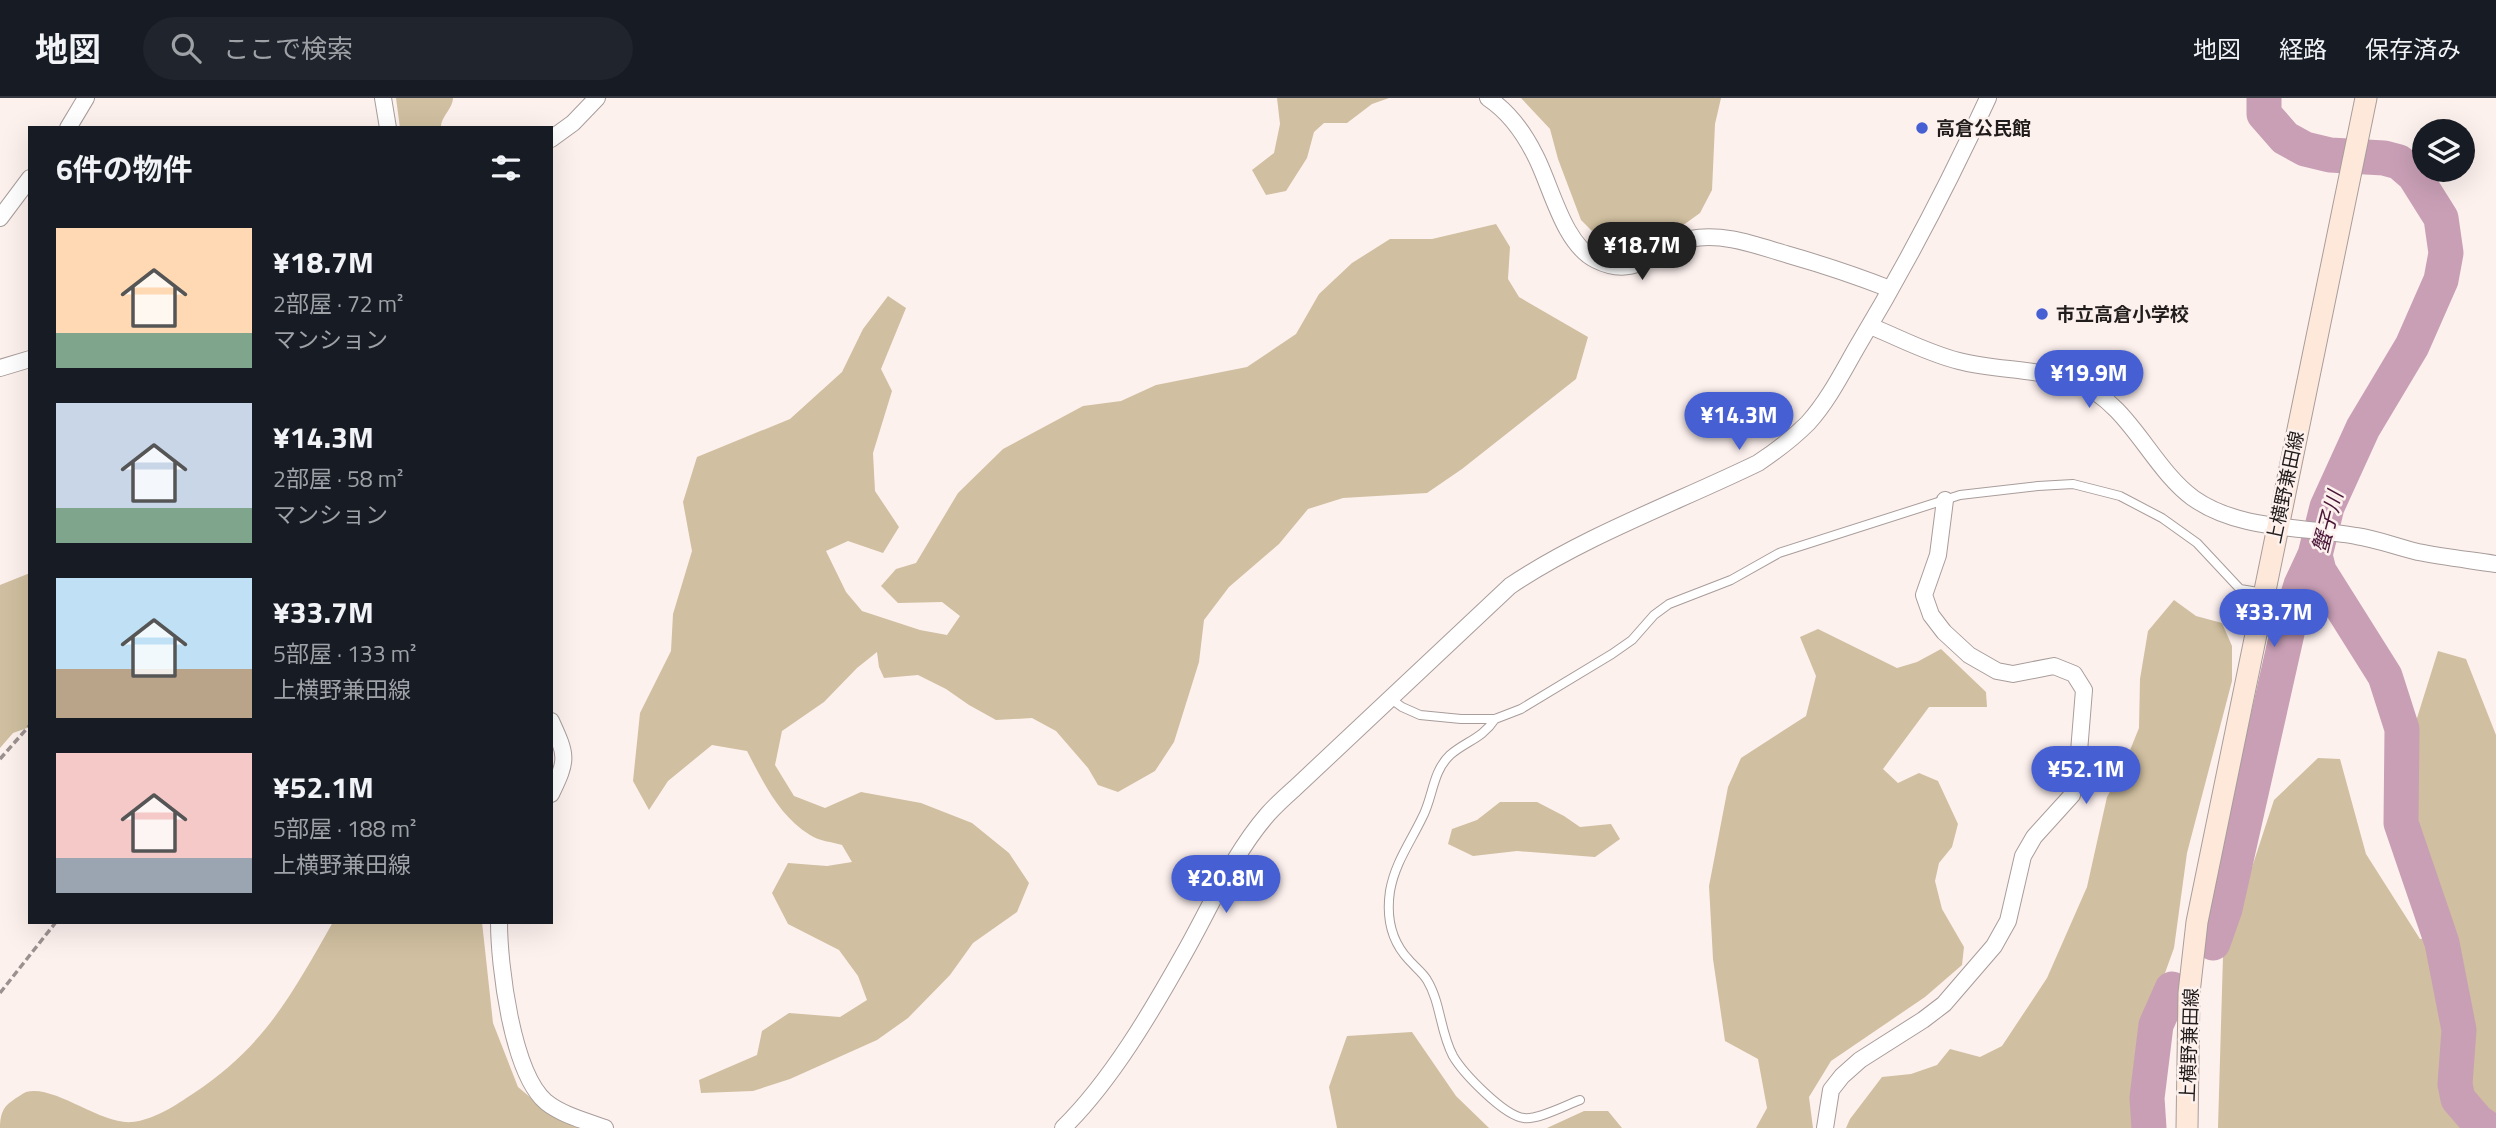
<!DOCTYPE html>
<html lang="ja">
<meta charset="utf-8">
<style>
:root{--surface:#171b24;--page:#20242c;--text:#f1f3f6;--muted:#9ea1a6;--line:#363941;--accent:#4660d4}
body{margin:0;font-family:"Titillium Web","Noto Sans JP",sans-serif;background:var(--page);color:var(--text);height:100vh;display:flex;flex-direction:column;font-size:26px;white-space:nowrap}
*{box-sizing:border-box;margin:0}
p{font-size:23px;color:var(--muted)}
.icon{flex:none;width:38px;height:38px;fill:none;stroke:currentColor;stroke-width:2;stroke-linecap:round;stroke-linejoin:round}
.map{position:relative;flex:1;overflow:hidden}
.panel{position:absolute;left:28px;top:28px;width:525px;height:798px;display:flex;flex-direction:column;background:var(--surface);border-radius:0px;box-shadow:0 7px 28px #0002}
.panel>*{flex:none}
.tools{position:absolute;left:2412px;top:21px;display:grid;gap:14px}
.tools a{display:grid;place-items:center;width:63px;height:63px;border-radius:50%;background:var(--surface);box-shadow:0 7px 28px #0002;font-size:35px}
.price{position:absolute;translate:-50% -60px;padding:0 16px;border-radius:24px;background:var(--accent);color:#fff;font-size:23px;line-height:46px;filter:drop-shadow(0 2px 4px #0008)}
.price::after{content:'';position:absolute;left:50%;top:42px;width:21px;height:16px;margin-left:-10px;background:inherit;clip-path:polygon(0 0,100% 0,50% 100%)}
.price.on{background:#222;color:#fff}
ul{padding:0;list-style:none}
li{display:flex;align-items:center;gap:21px;height:175px;padding:0 28px}
li span{display:grid;place-items:center;flex:none;width:196px;height:140px;border-radius:0px;color:#555}
li>.icon{margin-inline-start:auto}
span .icon{width:84px;height:84px;fill:#fffc;stroke-width:1}
li b{font-size:30px}
h2{display:flex;justify-content:space-between;align-items:center;height:84px;padding:0 28px;font-size:30px}
header{display:flex;align-items:center;gap:42px;box-sizing:border-box;height:98px;padding:0 35px;background:var(--surface);border-bottom:2px solid var(--line)}
header strong{font-size:33px}
nav{display:flex;gap:38px;margin-inline-start:auto;font-size:24px}
.search{width:490px;height:63px;background:var(--page);display:flex;align-items:center;gap:18px;box-sizing:border-box;padding:0 24px;border-radius:38px;color:var(--muted);font-size:26px}
.map>svg:first-child{display:block}
</style>
<header>
<strong>地図</strong>
<div class="search"><svg class="icon" aria-label="search" viewBox="0 0 24 24"><circle cx="10" cy="10" r="6"/><path d="M15 15l6 6"/></svg>ここで検索</div>
<nav><a>地図</a><a>経路</a><a>保存済み</a></nav>
</header>
<div class="map">
<svg width="2496" height="1030" viewBox="0 0 2496 1030">
<rect width="100%" height="100%" fill="#fdf1ee"/>
<path fill="#d0bfa0" d="M 396,0 L 453,0 C 453,11 440,19 441,30 L 400,30 Z
M 1277,0 L 1389,0 L 1372,6 L 1347,25 L 1324,25 L 1314,34 L 1307,60 L 1286,93 L 1266,97 L 1252,72 L 1274,55 L 1280,26 Z
M 1521,0 L 1721,0 L 1715,26 L 1712,92 L 1700,115 L 1682,128 L 1651,129 L 1628,145 L 1601,142 L 1581,122 L 1558,61 L 1550,31 Z
M 1496,126 L 1510,149 L 1508,181 L 1519,199 L 1588,239 L 1576,281 L 1462,371 L 1427,395 L 1343,400 L 1308,411 L 1279,446 L 1229,489 L 1204,522 L 1199,564 L 1174,644 L 1155,673 L 1118,694 L 1098,687 L 1088,670 L 1056,633 L 1032,620 L 996,622 L 969,607 L 946,591 L 918,577 L 884,580 L 879,569 L 877,554 L 857,570 L 824,604 L 782,633 L 775,667 L 794,698 L 825,710 L 861,694 L 921,705 L 972,725 L 1009,755 L 1029,785 L 1017,814 L 973,845 L 950,877 L 908,920 L 877,942 L 790,981 L 753,993 L 701,995 L 699,982 L 757,957 L 762,933 L 789,915 L 840,919 L 867,902 L 858,878 L 839,852 L 788,826 L 772,795 L 788,765 L 827,768 L 852,764 L 842,747 C 832,744 819,743 810,737 C 779,718 763,684 747,653 L 712,647 L 668,683 L 649,712 L 633,683 L 640,615 L 671,553 L 673,516 L 692,453 L 683,404 L 697,359 L 790,321 L 842,274 L 863,231 L 888,198 L 906,210 L 881,271 L 892,293 L 873,355 L 875,393 L 899,429 L 883,455 L 848,443 L 826,453 L 846,494 L 862,513 L 920,532 L 947,537 L 960,518 L 942,504 L 898,505 L 881,488 L 896,471 L 916,465 L 958,395 L 1003,351 L 1083,308 L 1121,303 L 1156,287 L 1247,269 L 1296,236 L 1319,196 L 1352,165 L 1390,141 L 1432,141 Z
M 30,475 L 30,629 L 13,635 L 0,650 L 0,487 Z
M 2174,502 L 2196,518 L 2222,525 L 2232,548 L 2232,583 L 2187,755 L 2174,850 L 2152,911 L 2138,966 L 2135,1030 L 1846,1030 L 1850,1021 L 1882,979 L 1911,976 L 1937,967 L 1950,951 L 1980,959 L 2002,948 L 2047,880 L 2087,789 L 2107,699 L 2122,672 L 2139,630 L 2140,581 L 2148,533 Z
M 1818,531 L 1897,570 L 1917,564 L 1941,551 L 1986,594 L 1987,609 L 1929,609 L 1883,671 L 1898,685 L 1919,675 L 1938,683 L 1958,726 L 1952,749 L 1939,765 L 1935,783 L 1942,811 L 1964,849 L 1962,867 L 1925,899 L 1831,963 L 1809,999 L 1813,1030 L 1756,1030 L 1767,1010 L 1758,961 L 1725,943 L 1713,861 L 1709,788 L 1728,689 L 1741,660 L 1806,618 L 1816,578 L 1800,539 Z
M 2438,553 L 2466,561 L 2496,637 L 2496,1030 L 2218,1030 L 2223,858 L 2274,702 L 2318,660 L 2340,661 L 2366,756 L 2420,841 L 2451,836 L 2420,751 L 2412,708 L 2412,636 Z
M 1500,704 L 1537,704 L 1564,718 L 1580,729 L 1611,726 L 1620,741 L 1595,759 L 1517,753 L 1473,758 L 1448,746 L 1452,731 L 1477,722 Z
M 333,824 L 482,824 L 493,925 L 518,989 L 537,1005 L 595,1030 L 0,1030 C 0,1019 2,1009 12,1003 C 16,1000 22,996 26,994 C 54,986 101,1027 132,1024 C 154,1022 176,1007 194,995 C 265,948 292,896 333,824 Z
M 1412,934 L 1456,998 L 1489,1030 L 1337,1030 L 1329,989 L 1347,938 Z
M 1584,1013 L 1608,1013 L 1622,1030 L 1547,1030 Z"/>
<g fill="none" stroke-linecap="round" stroke-linejoin="round">
<path stroke="#c99fb6" stroke-width="35" d="M 2264,0 L 2264,16 L 2285,40 L 2305,51 L 2330,57 L 2384,60 L 2399,64 L 2414,77 L 2441,120 L 2446,155 L 2441,182 L 2412,248 L 2363,330 L 2327,409 L 2315,457 L 2319,473 L 2385,578 L 2402,631 L 2401,725 L 2442,845 L 2459,932 L 2455,986 L 2458,1001 L 2477,1023 L 2487,1030
M 2213,845 L 2225,811 L 2290,522 L 2301,487 L 2315,457
M 2149,1030 L 2147,1000 L 2156,927 L 2172,891"/>
<g stroke="#a89d9b" stroke-width="10">
<path id="service" d="M 1391,601 L 1402,609 L 1420,617 L 1461,621 L 1495,621 L 1521,611 L 1612,556 L 1632,542 L 1654,517 L 1669,506 L 1731,482 L 1779,455 L 1960,397 L 2038,388 L 2073,386 L 2120,398 L 2162,420 L 2197,445 L 2240,491 L 2264,495
M 1495,621 C 1482,641 1466,643 1450,657 C 1432,674 1433,700 1422,720 C 1410,745 1395,765 1390,793 C 1386,820 1391,843 1409,862 C 1415,869 1423,875 1427,882 C 1441,905 1440,934 1453,958 C 1463,975 1504,1018 1524,1020 C 1538,1022 1566,1007 1580,1002"/>
</g>
<g stroke="#a89d9b" stroke-width="18">
<path id="minor" d="M 383,0 L 388,30
M 1488,0 C 1509,14 1524,35 1535,57 C 1551,87 1563,146 1596,162 C 1638,183 1655,149 1690,141 C 1723,134 1758,148 1789,157 C 1824,167 1857,178 1890,191
M 68,30 L 86,0
M 551,41 L 573,25 L 597,0
M 0,120 L 30,80
M 1870,228 C 1900,240 1927,255 1959,263 C 1997,273 2041,270 2078,285 C 2130,306 2150,368 2193,400 C 2240,433 2302,428 2356,438 C 2377,441 2397,449 2418,454 C 2443,459 2470,462 2496,466
M 0,270 L 30,261
M 551,623 C 567,658 568,661 551,696
M 499,824 C 499,867 512,975 546,1004 C 562,1017 586,1023 605,1030
M 1063,1030 C 1111,983 1152,913 1185,854 C 1211,808 1233,756 1268,716 C 1276,707 1286,698 1295,690 L 1510,488 C 1584,438 1678,404 1758,365 C 1776,353 1793,340 1808,325 C 1828,303 1842,275 1857,249 C 1905,169 1949,85 1988,0
M 1825,1030 L 1831,992 L 1842,978 L 1860,962 L 1923,922 L 1944,906 L 1994,848 L 2008,823 L 2023,758 L 2034,739 L 2072,697 L 2078,666 L 2084,592 L 2074,576 L 2054,568 L 2013,576 L 1997,573 L 1969,557 L 1944,534 L 1931,517 L 1924,497 L 1938,457 L 1945,402"/>
</g>
<g stroke="#a89d9b" stroke-width="23">
<path id="secondary" d="M 2187,1030 L 2189,895 L 2197,824 L 2366,0"/>
</g>
<path stroke="#9b9290" stroke-width="3.5" stroke-dasharray="7 3.5" stroke-linecap="butt" d="M 0,661 L 30,627
M 0,895 L 56,824"/>
<use href="#service" stroke="#fff" stroke-width="8"/>
<use href="#minor" stroke="#fff" stroke-width="16"/>
<use href="#secondary" stroke="#fde8da" stroke-width="21"/>
</g>
<g fill="#4660d4" stroke="#fdf1ee" stroke-width="2.5">
<circle cx="1922" cy="30" r="7"/>
<circle cx="2042" cy="216" r="7"/>
</g>
<g text-anchor="middle" stroke-width="5" stroke-linejoin="round" paint-order="stroke">
<g font-size="19" font-weight="bold" fill="#211d1c" stroke="#fdf1ee" text-anchor="start">
<text x="1936" y="37">高倉公民館</text>
<text x="2056" y="223">市立高倉小学校</text>
</g>
<g font-size="19" fill="#211d1c" stroke="#fdf1ee">
<text transform="translate(2285 389) rotate(-78)" y="7">上横野兼田線</text>
<text transform="translate(2189 947) rotate(-88)" y="7">上横野兼田線</text>
</g>
<g font-size="21" font-style="italic" fill="#491638" stroke="#fdf1ee">
<text transform="translate(2328 424) rotate(-75)" y="7">蟹子川</text>
</g>
</g>
</svg>
<div class="tools">
<a><svg class="icon" aria-label="layers" viewBox="0 0 24 24"><path d="M12 4l9 5-9 5-9-5zM3 14l9 5 9-5"/></svg></a>
</div>
<b class="price on" style="left:1642px;top:184px">¥18.7M</b>
<b class="price" style="left:2089px;top:312px">¥19.9M</b>
<b class="price" style="left:1739px;top:354px">¥14.3M</b>
<b class="price" style="left:2274px;top:551px">¥33.7M</b>
<b class="price" style="left:2086px;top:708px">¥52.1M</b>
<b class="price" style="left:1226px;top:817px">¥20.8M</b>
<section class="panel">
<h2>6件の物件<svg class="icon" aria-label="filters" viewBox="0 0 24 24"><path d="M4 7h16M4 17h16"/><circle cx="9" cy="7" r="2"/><circle cx="15" cy="17" r="2"/></svg></h2>
<ul>
<li><span style="background:linear-gradient(#ffd9b3 75%,#7fa58c 0)"><svg class="icon" aria-label="home" viewBox="0 0 24 24"><path d="M3 11l9-7 9 7M6 9v11h12V9"/></svg></span><div><b>¥18.7M</b><p>2部屋 · 72 m²</p><p>マンション</p></div></li>
<li><span style="background:linear-gradient(#c9d6e8 75%,#7fa58c 0)"><svg class="icon" aria-label="home" viewBox="0 0 24 24"><path d="M3 11l9-7 9 7M6 9v11h12V9"/></svg></span><div><b>¥14.3M</b><p>2部屋 · 58 m²</p><p>マンション</p></div></li>
<li><span style="background:linear-gradient(#bfe0f5 65%,#b9a48a 0)"><svg class="icon" aria-label="home" viewBox="0 0 24 24"><path d="M3 11l9-7 9 7M6 9v11h12V9"/></svg></span><div><b>¥33.7M</b><p>5部屋 · 133 m²</p><p>上横野兼田線</p></div></li>
<li><span style="background:linear-gradient(#f6c9c9 75%,#9aa5b1 0)"><svg class="icon" aria-label="home" viewBox="0 0 24 24"><path d="M3 11l9-7 9 7M6 9v11h12V9"/></svg></span><div><b>¥52.1M</b><p>5部屋 · 188 m²</p><p>上横野兼田線</p></div></li>
</ul>
</section>
</div>
